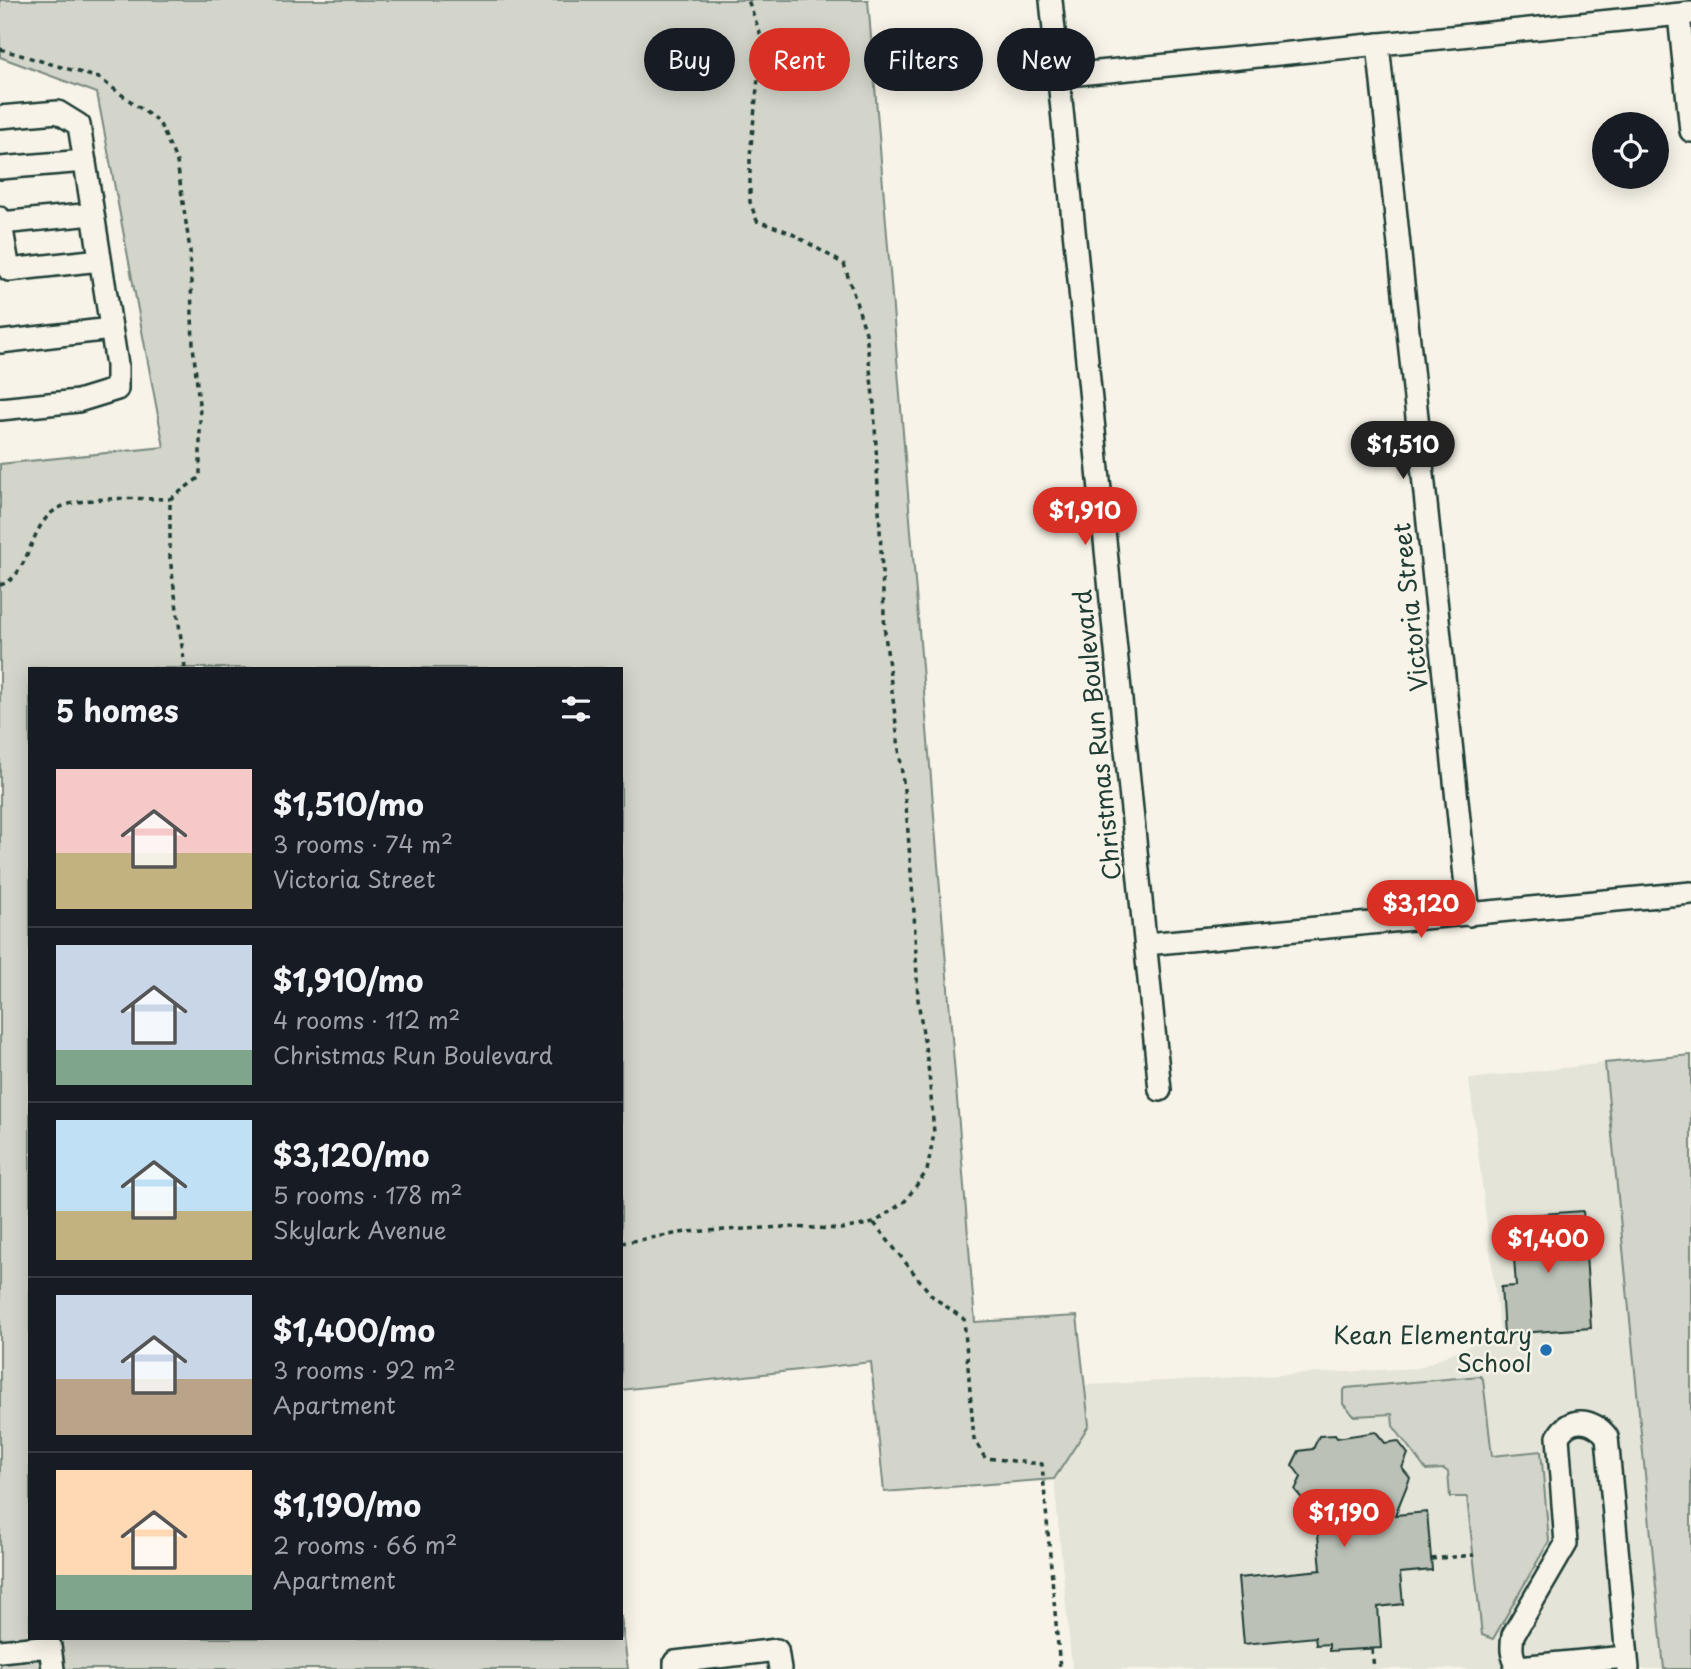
<!DOCTYPE html>
<meta charset="utf-8">
<style>
:root{--surface:#171b24;--page:#242831;--text:#f1f3f6;--muted:#9ea1a6;--line:#363941;--accent:#d93025}
body{margin:0;font-family:"Playpen Sans",sans-serif;background:var(--page);color:var(--text);height:100vh;display:flex;flex-direction:column;font-size:26px;white-space:nowrap}
*{box-sizing:border-box;margin:0}
p{font-size:23px;color:var(--muted)}
.icon{flex:none;width:38px;height:38px;fill:none;stroke:currentColor;stroke-width:2;stroke-linecap:round;stroke-linejoin:round}
.map{position:relative;flex:1;overflow:hidden}
.side{position:absolute;left:28px;top:667px;width:595px;height:973px;display:flex;flex-direction:column;background:var(--surface);border-radius:0px;box-shadow:0 4px 18px #0003}
.side>*{flex:none}
.guide{position:absolute;left:644px;top:28px;width:665px;height:63px;display:flex;gap:14px}
.controls{position:absolute;left:1592px;top:112px;display:grid;gap:14px}
.controls a{display:grid;place-items:center;width:77px;height:77px;border-radius:50%;background:var(--surface);box-shadow:0 4px 18px #0003;font-size:35px}
.price{position:absolute;translate:-50% -60px;padding:0 16px;border-radius:24px;background:var(--accent);color:#fff;font-size:23px;line-height:46px;filter:drop-shadow(0 2px 4px #0008)}
.price::after{content:'';position:absolute;left:50%;top:42px;width:21px;height:16px;margin-left:-10px;background:inherit;clip-path:polygon(0 0,100% 0,50% 100%)}
.price.on{background:#222;color:#fff}
ul{padding:0;list-style:none}
li{display:flex;align-items:center;gap:21px;height:175px;padding:0 28px}
li+li{border-top:2px solid var(--line)}
li span{display:grid;place-items:center;flex:none;width:196px;height:140px;border-radius:0px;color:#555}
li>.icon{margin-inline-start:auto}
span .icon{width:84px;height:84px;fill:#fffc;stroke-width:1}
li b{font-size:30px}
h2{display:flex;justify-content:space-between;align-items:center;height:84px;padding:0 28px;font-size:30px}
.pill{padding:0 24px;border-radius:32px;background:var(--surface);box-shadow:0 4px 18px #0003;font-size:24px;line-height:63px}
.pill.on{background:var(--accent);color:#fff}
.map>svg:first-child{display:block}
</style>
<div class="map">
<svg width="1691" height="1669" viewBox="0 0 1691 1669">
<rect width="100%" height="100%" fill="#f7f3e8"/>
<filter id="ink" filterUnits="userSpaceOnUse"><feTurbulence type="fractalNoise" baseFrequency=".0143" numOctaves="2"/><feDisplacementMap in="SourceGraphic" scale="14" xChannelSelector="R" yChannelSelector="G"/><feConvolveMatrix kernelMatrix="1 2 1 2 8 2 1 2 1" color-interpolation-filters="sRGB"/></filter>
<g filter="url(#ink)">
<path fill="#e5e4d9" d="M 1605,1063 L 1664,1669 L 1072,1669 L 1054,1479 L 1089,1425 L 1086,1385 L 1418,1368 L 1500,1332 L 1469,1079 Z"/>
<path fill="#d3d5ca" stroke="#79897f" stroke-width="2" d="M 0,0 L 868,0 L 975,1322 L 1077,1316 L 1089,1425 L 1054,1479 L 884,1492 L 871,1362 L 621,1390 L 621,668 L 30,668 L 30,1638 L 621,1638 L 621,1616 L 628,1669 L 0,1669 L 0,464 L 164,447 L 97,93 L 0,57 Z
M 1691,1055 L 1691,1669 L 1664,1669 L 1605,1063 Z
M 1480,1376 L 1483,1379 L 1492,1456 L 1541,1451 L 1549,1541 L 1493,1639 L 1482,1635 L 1467,1497 L 1450,1497 L 1448,1472 L 1444,1469 L 1426,1470 L 1393,1426 L 1392,1414 L 1354,1416 L 1343,1404 L 1343,1391 L 1346,1388 Z"/>
<path fill="#bbc1b6" stroke="#1f3d34" stroke-width="2" d="M 1583,1211 L 1591,1328 L 1504,1334 L 1501,1287 L 1516,1286 L 1511,1216 Z
M 1376,1432 L 1385,1443 L 1398,1441 L 1408,1454 L 1402,1468 L 1410,1478 L 1395,1515 L 1427,1512 L 1432,1570 L 1400,1573 L 1403,1604 L 1378,1607 L 1381,1648 L 1329,1651 L 1329,1644 L 1316,1645 L 1315,1637 L 1244,1644 L 1238,1578 L 1321,1570 L 1315,1500 L 1304,1501 L 1295,1490 L 1301,1477 L 1292,1465 L 1299,1451 L 1313,1449 L 1319,1436 L 1335,1435 L 1337,1438 Z"/>
<g fill="none" stroke-linecap="round" stroke-linejoin="round">
<g stroke="#1f3d34" stroke-width="26">
<path id="minor" d="M 1051,0 L 1160,1090
M 1679,15 L 1691,131
M 1378,44 L 1469,915
M 1058,76 L 1691,13
M 0,117 L 58,112 L 79,125 L 117,365 L 117,389 L 78,401 L 0,409
M 0,168 L 85,161
M 0,218 L 9,270 L 100,260
M 1,223 L 93,214
M 0,342 L 111,329
M 1146,944 L 1691,893
M 0,1651 L 50,1646 L 53,1669
M 1518,1667 C 1511,1655 1511,1648 1513,1635 L 1566,1544 L 1558,1437 C 1569,1415 1594,1419 1607,1437 L 1628,1669
M 675,1669 L 675,1662 L 777,1650 L 780,1669
M 1515,1669 L 1518,1667 L 1626,1657"/>
</g>
<path stroke="#1f3d34" stroke-width="3.5" stroke-dasharray="5 5" stroke-linecap="butt" d="M 0,49 L 99,78 L 159,122 L 177,162 L 190,250 L 193,345 L 200,414 L 200,477 L 170,499 L 170,558 L 185,668
M 0,585 C 30,578 28,525 57,509 C 81,495 141,499 170,499
M 874,1223 L 933,1297 L 964,1319 L 974,1439 L 985,1458 L 1042,1464 L 1060,1669
M 621,1243 L 686,1232 L 787,1227 L 841,1229 L 874,1223 L 905,1201 L 927,1171 L 934,1133 L 929,1073 L 918,1000 L 914,912 L 906,806 L 885,634 L 874,405 L 866,333 L 844,264 L 789,232 L 757,221 L 750,202 L 750,156 L 760,59 L 760,33 L 748,0
M 1431,1559 L 1474,1555
M 1372,1649 L 1374,1669"/>
<use href="#minor" stroke="#f7f3e8" stroke-width="21"/>
</g>
</g>
<circle fill="#1f6fb2" stroke="#f7f3e8" stroke-width="2.5" cx="1546" cy="1350" r="7"/>
<g text-anchor="middle" stroke-width="5" stroke-linejoin="round" paint-order="stroke">
<g font-size="24" fill="#1f3d34" stroke="#f7f3e8">
<text transform="translate(1411 607) rotate(-96)" y="8">Victoria Street</text>
<text transform="translate(1098 735) rotate(-96)" y="8">Christmas Run Boulevard</text>
</g>
<g font-size="24" fill="#1f3d34" stroke="#f7f3e8" text-anchor="end">
<text x="1532" y="1344">Kean Elementary<tspan x="1532" dy="28">School</tspan></text>
</g>
</g>
</svg>
<div class="controls">
<a><svg class="icon" aria-label="locate" viewBox="0 0 24 24"><circle cx="12" cy="12" r="6"/><path d="M12 2v4M12 18v4M2 12h4M18 12h4"/></svg></a>
</div>
<b class="price on" style="left:1403px;top:481px">$1,510</b>
<b class="price" style="left:1085px;top:547px">$1,910</b>
<b class="price" style="left:1421px;top:940px">$3,120</b>
<b class="price" style="left:1548px;top:1275px">$1,400</b>
<b class="price" style="left:1344px;top:1549px">$1,190</b>
<div class="guide">
<a class="pill">Buy</a>
<a class="pill on">Rent</a>
<a class="pill">Filters</a>
<a class="pill">New</a>
</div>
<section class="side">
<h2>5 homes<svg class="icon" aria-label="filters" viewBox="0 0 24 24"><path d="M4 7h16M4 17h16"/><circle cx="9" cy="7" r="2"/><circle cx="15" cy="17" r="2"/></svg></h2>
<ul>
<li><span style="background:linear-gradient(#f6c9c9 60%,#c2b280 0)"><svg class="icon" aria-label="home" viewBox="0 0 24 24"><path d="M3 11l9-7 9 7M6 9v11h12V9"/></svg></span><div><b>$1,510/mo</b><p>3 rooms · 74 m²</p><p>Victoria Street</p></div></li>
<li><span style="background:linear-gradient(#c9d6e8 75%,#7fa58c 0)"><svg class="icon" aria-label="home" viewBox="0 0 24 24"><path d="M3 11l9-7 9 7M6 9v11h12V9"/></svg></span><div><b>$1,910/mo</b><p>4 rooms · 112 m²</p><p>Christmas Run Boulevard</p></div></li>
<li><span style="background:linear-gradient(#bfe0f5 65%,#c2b280 0)"><svg class="icon" aria-label="home" viewBox="0 0 24 24"><path d="M3 11l9-7 9 7M6 9v11h12V9"/></svg></span><div><b>$3,120/mo</b><p>5 rooms · 178 m²</p><p>Skylark Avenue</p></div></li>
<li><span style="background:linear-gradient(#c9d6e8 60%,#b9a48a 0)"><svg class="icon" aria-label="home" viewBox="0 0 24 24"><path d="M3 11l9-7 9 7M6 9v11h12V9"/></svg></span><div><b>$1,400/mo</b><p>3 rooms · 92 m²</p><p>Apartment</p></div></li>
<li><span style="background:linear-gradient(#ffd9b3 75%,#7fa58c 0)"><svg class="icon" aria-label="home" viewBox="0 0 24 24"><path d="M3 11l9-7 9 7M6 9v11h12V9"/></svg></span><div><b>$1,190/mo</b><p>2 rooms · 66 m²</p><p>Apartment</p></div></li>
</ul>
</section>
</div>
